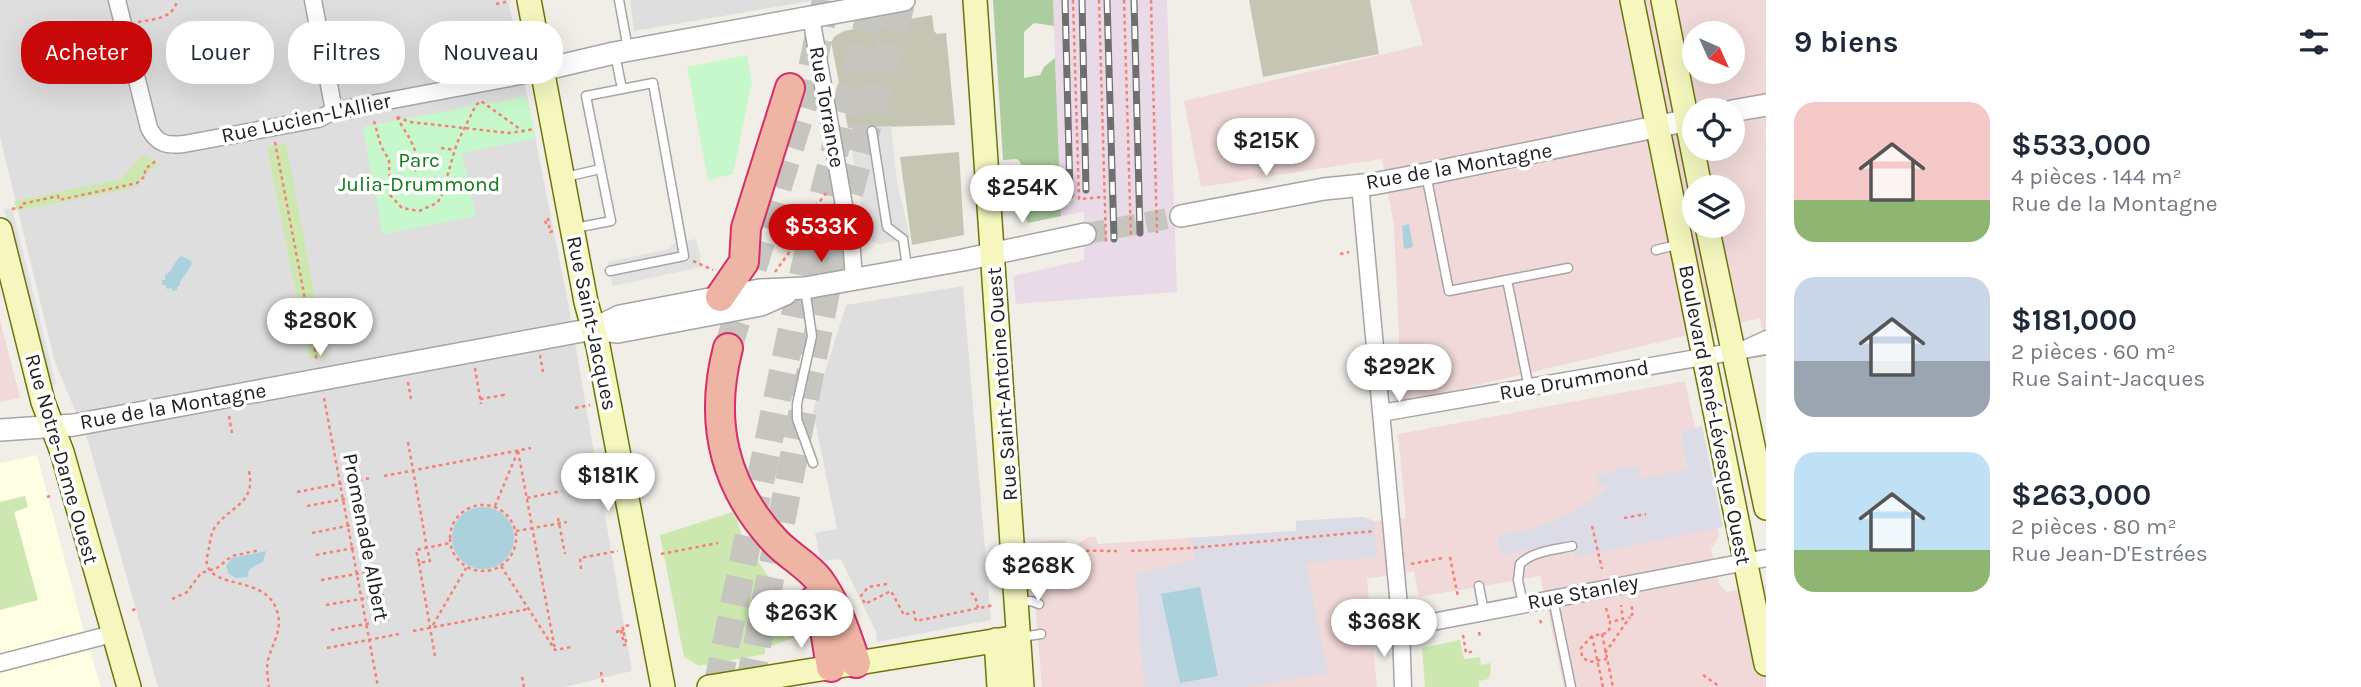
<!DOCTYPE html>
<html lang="fr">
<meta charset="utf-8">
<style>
:root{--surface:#fff;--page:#f6f6f7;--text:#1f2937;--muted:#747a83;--accent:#c90809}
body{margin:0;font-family:Karla,sans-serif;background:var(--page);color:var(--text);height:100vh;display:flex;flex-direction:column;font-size:26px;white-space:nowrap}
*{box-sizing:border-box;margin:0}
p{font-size:23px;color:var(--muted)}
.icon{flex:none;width:38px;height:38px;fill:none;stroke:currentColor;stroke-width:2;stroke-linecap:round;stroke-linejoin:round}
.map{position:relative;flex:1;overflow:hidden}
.drawer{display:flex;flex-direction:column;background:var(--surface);width:595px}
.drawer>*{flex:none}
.hud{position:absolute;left:21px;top:21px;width:665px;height:63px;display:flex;gap:14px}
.needle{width:46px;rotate:135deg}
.tools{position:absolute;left:1682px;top:21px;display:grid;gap:14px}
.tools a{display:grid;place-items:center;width:63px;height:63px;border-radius:50%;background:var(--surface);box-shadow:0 7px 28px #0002;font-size:35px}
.price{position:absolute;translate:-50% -60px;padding:0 16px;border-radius:24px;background:#fff;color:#222;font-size:23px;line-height:46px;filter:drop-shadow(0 2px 4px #0008)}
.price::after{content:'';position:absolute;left:50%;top:42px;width:21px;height:16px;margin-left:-10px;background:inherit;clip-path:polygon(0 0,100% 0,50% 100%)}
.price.selected{background:var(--accent);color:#fff}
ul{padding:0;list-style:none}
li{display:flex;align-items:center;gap:21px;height:175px;padding:0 28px}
li span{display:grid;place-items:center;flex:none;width:196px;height:140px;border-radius:21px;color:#555}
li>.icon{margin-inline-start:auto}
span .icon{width:84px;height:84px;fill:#fffc;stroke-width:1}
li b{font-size:30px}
h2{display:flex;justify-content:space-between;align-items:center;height:84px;padding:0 28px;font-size:30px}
.chip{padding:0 24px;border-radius:28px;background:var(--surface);box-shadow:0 7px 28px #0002;font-size:24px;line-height:63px}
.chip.selected{background:var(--accent);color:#fff}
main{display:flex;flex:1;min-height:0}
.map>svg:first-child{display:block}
</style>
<main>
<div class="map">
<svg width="1766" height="687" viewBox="0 0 1766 687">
<rect width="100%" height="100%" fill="#f1eee8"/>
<path fill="#dfdede" d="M 0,0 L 508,0 L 568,303 L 632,671 L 564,687 L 158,687 L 89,444 L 55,362 L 0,137 Z
M 630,0 L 817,0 L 634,31 Z
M 963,286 L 991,620 L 877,642 L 876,632 L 841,559 L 821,561 L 815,533 L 837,529 L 813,411 L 846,305 Z"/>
<path fill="#f0d9d8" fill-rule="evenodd" d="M 1410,0 L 1766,0 L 1766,354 L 1760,318 L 1402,403 L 1394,226 L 1382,159 L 1201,187 L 1184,101 L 1423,45 ZM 1694,33 L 1732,33 L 1732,72 L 1694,72 ZM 1694,110 L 1732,110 L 1732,149 L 1694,149 ZM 1694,187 L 1732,187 L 1732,226 L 1694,226 Z
M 0,320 L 20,398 L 0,402 Z
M 1680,382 L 1685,382 L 1719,536 L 1711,549 L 1720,586 L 1727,592 L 1766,585 L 1766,687 L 1564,687 L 1540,576 L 1419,597 L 1414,571 L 1367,579 L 1377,687 L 1042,687 L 1030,542 L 1061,540 L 1074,546 L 1089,537 L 1096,537 L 1098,544 L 1296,531 L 1296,521 L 1363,517 L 1374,521 L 1406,518 L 1398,434 Z"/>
<path fill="#e9dae7" d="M 1053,0 L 1167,0 L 1177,292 L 1016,304 L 1013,276 L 1084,260 L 1084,212 L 1061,216 Z"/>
<path fill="#fefee3" d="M 37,455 L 82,625 L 101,687 L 0,687 L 0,463 Z"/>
<path fill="#c5c5b3" d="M 1249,0 L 1370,0 L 1379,54 L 1263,77 Z
M 932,15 L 934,31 L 937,34 L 946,33 L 955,125 L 848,128 L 831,42 L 835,36 L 844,31 Z
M 959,152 L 964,235 L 912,245 L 900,157 Z"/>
<path fill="#cce8b0" d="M 286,143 L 326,356 L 309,359 L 267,147 Z
M 145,155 L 159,164 L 150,170 L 133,188 L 17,211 L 14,201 L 121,179 L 141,156 Z
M 25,496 L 28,507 L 14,512 L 38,600 L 0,610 L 0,502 Z
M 733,512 C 739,522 740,534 746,543 C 765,574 788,601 802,635 L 765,648 L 765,654 L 699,666 L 684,657 L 660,535 Z
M 1460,640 L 1464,659 L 1480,657 L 1481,665 L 1490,663 L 1491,671 L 1489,679 L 1479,681 L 1479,687 L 1425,687 L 1422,648 Z"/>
<path fill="#acce9e" d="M 993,0 L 1053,0 L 1054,26 L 1034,23 L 1024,32 L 1024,78 L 1040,75 L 1044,67 L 1055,58 L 1061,216 L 1028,223 C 1025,215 1022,207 1023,199 C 1023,180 1033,175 1017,159 L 1003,160 Z"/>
<path fill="#c7f8cb" d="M 747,55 L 752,82 L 733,174 L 708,180 L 687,67 Z
M 522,96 L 528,101 L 536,138 L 462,153 L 476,216 L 383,234 L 363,127 L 493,102 L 495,104 Z"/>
<path fill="#e1e1e1" d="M 891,126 L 897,182 L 910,238 L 880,244 L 867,240 L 848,128 Z
M 12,208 L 56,384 L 49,386 L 4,209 Z
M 696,239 L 700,255 L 701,267 L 613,286 L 608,262 L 669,249 L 674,243 Z"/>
<path fill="#dcdce6" d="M 1702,426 L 1723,527 L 1575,557 L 1571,540 L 1502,555 L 1497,535 L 1527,530 L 1563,517 L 1590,501 L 1611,485 L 1599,487 L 1596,475 L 1618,471 L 1618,467 L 1638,466 L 1641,479 L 1687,469 L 1681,432 Z
M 1363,517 L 1374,521 L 1377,557 L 1306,563 L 1328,673 L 1248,687 L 1145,687 L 1140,642 L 1137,642 L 1137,635 L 1140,635 L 1136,574 L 1195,559 L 1190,538 L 1296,531 L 1296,521 Z"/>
<path fill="#aad1dc" d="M 1409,224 L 1413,247 L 1404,249 L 1402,226 Z
M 182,256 L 191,261 L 192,264 L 180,282 L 180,285 L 177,287 L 177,290 L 172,291 L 172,288 L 167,289 L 166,285 L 162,285 L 162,280 L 165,280 L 165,275 C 173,273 174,259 182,256 Z
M452 538a31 31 0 1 1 62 0a31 31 0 1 1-62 0Z
M 266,551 L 263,562 C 256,566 247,567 248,577 L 236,578 L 229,574 L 226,566 L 232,558 Z
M 1200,587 L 1218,676 L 1180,683 L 1161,594 Z"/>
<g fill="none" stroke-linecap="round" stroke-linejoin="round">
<path stroke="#c7c5c0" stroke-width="21" stroke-dasharray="21 10" stroke-linecap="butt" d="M 1085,234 L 1181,216"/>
<path stroke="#c7c5c0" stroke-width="28" stroke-dasharray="28 14" stroke-linecap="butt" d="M 728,348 L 807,93 L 826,0
M 717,687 L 806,262 L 874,0
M 749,687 L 830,271 L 841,223 L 902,0"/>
<g stroke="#a5a5a5" stroke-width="11">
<path id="service" d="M 619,0 L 628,49
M 615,54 L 622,89
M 872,131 L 887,227 L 903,239 L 907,267
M 1426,174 L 1449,291 L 1568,268
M 566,177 L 600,169
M 575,228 L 611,221 L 586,96 L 653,83 L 684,256 L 610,271
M 1656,250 L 1680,244
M 1507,280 L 1529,388
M 805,288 L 812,336 L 797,404 L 797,419 L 813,463
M 1744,345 L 1766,335
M 1479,586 L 1484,612
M 1553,599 L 1571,687
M 1018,602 L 1031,601 L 1039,604
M 1523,604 L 1518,580 L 1520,564 C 1533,551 1554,550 1572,546
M 1021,637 L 1041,634"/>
</g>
<g stroke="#a5a5a5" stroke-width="19">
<path id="minor" d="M 117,0 L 149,128 C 157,144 167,146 184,144 L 318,119 L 334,111 L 520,76 L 542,70
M 313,0 L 334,111
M 811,17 L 852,251 L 854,280
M 1360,185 L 1401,628 L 1403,687
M 1381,413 L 1766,346
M 1401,628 L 1766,558
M 0,663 L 112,634"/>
</g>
<g stroke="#a5a5a5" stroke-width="24">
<path id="tertiary" d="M 542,70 L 614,53 L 904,0
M 1732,111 L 1766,105
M 1181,216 L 1324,189 L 1373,184 L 1426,174 L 1694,119
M 593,329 L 618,332 L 761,305 L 786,294
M 0,430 L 74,425 L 593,329 L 620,316 L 720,297 L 760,290 L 805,288 L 963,260 L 1085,234"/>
</g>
<g stroke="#6b7609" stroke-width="26">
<path id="secondary" d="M 529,0 L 586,302 L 598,346 L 663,687
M 975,0 L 1013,558
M 1632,0 L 1766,664
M 1663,0 L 1700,187
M 1707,226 L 1766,508
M 0,230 L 43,402 L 62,452 L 129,687
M 1014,572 L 1022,687
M 996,640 L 999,687
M 709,687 L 1018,637"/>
</g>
<g stroke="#d52e68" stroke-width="32">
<path id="trunk" d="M 720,297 L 744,262 L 746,228 L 790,88
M 728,348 C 709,421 723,485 775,541 C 788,555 807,565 819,580 C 837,605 846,634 856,663
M 813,601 L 825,630 L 831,667"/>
</g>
<path stroke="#f58174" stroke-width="2.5" stroke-dasharray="3.5 3.5" stroke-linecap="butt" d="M 1073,0 L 1079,199 L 1104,197
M 1099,0 L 1106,243
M 1124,0 L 1131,238
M 1151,0 L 1157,233
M 496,4 L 510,1
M 138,22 C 154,19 174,19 177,0
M 492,38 L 516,37
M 397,117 L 410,122 L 509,133 L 535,129
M 397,117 C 405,133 422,151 415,170 L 418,172
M 374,121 L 381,146 L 389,160 L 390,195 L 402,208 L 419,211 L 437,203 L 441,197 L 457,143 L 476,105 L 481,101 L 524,132
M 275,142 L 317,362
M 441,148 L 454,150
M 12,209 L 22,207 L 22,204 L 58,196 L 59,200 L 137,183 L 145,176 L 145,169 L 157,160
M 546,224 L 545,219 L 548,219 L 550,232 L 553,231
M 1340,254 L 1349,252
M 693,261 L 713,270
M 775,272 L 788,254 L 813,210 L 827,192
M 540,355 L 543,372
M 475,368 L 481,404
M 408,382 L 411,399
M 324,398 L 378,687
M 480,399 L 504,395 L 504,399
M 575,408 L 590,405
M 229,416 L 232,433
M 408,442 L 427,548 L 430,561 L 419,563 L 416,550 L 450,543
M 518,451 L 555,650
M 249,471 C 256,504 231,505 215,527 C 211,533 210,541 209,548 C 208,553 206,559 207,564 C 213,589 263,576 276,608 C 284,629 273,641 268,660 C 266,669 268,678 269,687
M 384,476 L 531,448
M 584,489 L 605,485
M 297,492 L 370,478
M 47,497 L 50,496
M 527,498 L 562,491
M450 538a33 33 0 1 1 66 0a33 33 0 1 1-66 0Z
M 307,506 L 367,495
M 495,506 L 518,451
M 558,518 L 565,554
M 1624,518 L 1646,514
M 1592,526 L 1602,569
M 516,531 L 567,522
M 312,533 L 371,521
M 1030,550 L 1117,551
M 1131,551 L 1192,548 L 1375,531
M 661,554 L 718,543
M 316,555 L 375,544
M 1450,557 L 1458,597
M 419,563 L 435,656
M 1411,564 L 1443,558
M 501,566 L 555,650 L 571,647
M 581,569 L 580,558 L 618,551
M 321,580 L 380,570
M 887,584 L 868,587 L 861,596 L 865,604 L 891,591 L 904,615 L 914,612 L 916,621 L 994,605
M 971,593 L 975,596 L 978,608
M 172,599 L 187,592 L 201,573 L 217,568 L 232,556 L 260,550
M 326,605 L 384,595
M 1606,608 L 1610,622
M 132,610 L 137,609
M 1631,616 L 1633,613 L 1631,603
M 1540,620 L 1542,625
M 433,625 L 466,568
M 331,630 L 389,620
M 621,630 L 624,645 L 627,645 L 623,630
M 413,631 L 528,609
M 616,632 L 623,630 L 623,626 L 632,625
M 1479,632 L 1480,637
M 1602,634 L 1613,687
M 1463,635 L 1466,653 L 1475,651
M 1592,636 L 1581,648 L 1582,657 L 1589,662 L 1607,659
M 327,648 L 399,634
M 1605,653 L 1630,617
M 601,672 L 603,684
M 1703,675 L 1720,687
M 522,677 L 524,687
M 1603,687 L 1592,636 L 1607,633 L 1610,628 L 1610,622 L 1623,619 L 1621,605"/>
<use href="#service" stroke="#fff" stroke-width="8"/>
<use href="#minor" stroke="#fff" stroke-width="16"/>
<use href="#tertiary" stroke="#fff" stroke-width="21"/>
<use href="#secondary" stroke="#f5f7bf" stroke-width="23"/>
<use href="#trunk" stroke="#eeb4a4" stroke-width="28"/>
<g stroke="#6f6f6f" stroke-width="7">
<path id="rail" d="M 1065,0 L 1070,195
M 1082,0 L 1086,190
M 1107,0 L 1114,239
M 1134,0 L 1140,233"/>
</g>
<use href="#rail" stroke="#fff" stroke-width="4.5" stroke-dasharray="13" stroke-linecap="butt"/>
</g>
<g text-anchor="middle" stroke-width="7" stroke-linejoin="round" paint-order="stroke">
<g font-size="21" fill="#212121" stroke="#fff">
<text transform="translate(827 107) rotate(80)" y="7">Rue Torrance</text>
<text transform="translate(306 118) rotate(-12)" y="7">Rue Lucien-L'Allier</text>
<text transform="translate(1459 166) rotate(-10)" y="7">Rue de la Montagne</text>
<text transform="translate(592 323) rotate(78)" y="7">Rue Saint-Jacques</text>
<text transform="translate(1574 380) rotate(-10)" y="7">Rue Drummond</text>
<text transform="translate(1002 384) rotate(-94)" y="7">Rue Saint-Antoine Ouest</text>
<text transform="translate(173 406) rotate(-10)" y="7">Rue de la Montagne</text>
<text transform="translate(1715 415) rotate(79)" y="7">Boulevard René-Lévesque Ouest</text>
<text transform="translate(62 459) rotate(74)" y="7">Rue Notre-Dame Ouest</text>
<text transform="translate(366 537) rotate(79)" y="7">Promenade Albert</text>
<text transform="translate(1583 592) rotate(-11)" y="7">Rue Stanley</text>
</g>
<g font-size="21" fill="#107d19" stroke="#fff">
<text x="419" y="167">Parc<tspan x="419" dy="24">Julia-Drummond</tspan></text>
</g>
</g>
</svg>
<div class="tools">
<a><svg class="needle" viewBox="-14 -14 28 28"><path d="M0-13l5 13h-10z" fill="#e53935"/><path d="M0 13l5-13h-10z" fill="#747a83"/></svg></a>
<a><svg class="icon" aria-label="locate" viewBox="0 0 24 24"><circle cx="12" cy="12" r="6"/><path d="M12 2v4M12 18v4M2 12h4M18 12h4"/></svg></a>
<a><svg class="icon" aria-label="layers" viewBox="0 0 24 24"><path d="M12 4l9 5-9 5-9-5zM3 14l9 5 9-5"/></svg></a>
</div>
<b class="price" style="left:1266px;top:178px">$215K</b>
<b class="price" style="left:1022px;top:225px">$254K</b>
<b class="price selected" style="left:821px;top:264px">$533K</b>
<b class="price" style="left:320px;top:358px">$280K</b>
<b class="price" style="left:1399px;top:404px">$292K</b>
<b class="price" style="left:608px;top:513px">$181K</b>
<b class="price" style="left:1038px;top:603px">$268K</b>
<b class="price" style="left:801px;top:650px">$263K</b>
<b class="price" style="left:1384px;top:659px">$368K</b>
<div class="hud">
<a class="chip selected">Acheter</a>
<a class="chip">Louer</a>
<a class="chip">Filtres</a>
<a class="chip">Nouveau</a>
</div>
</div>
<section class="drawer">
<h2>9 biens<svg class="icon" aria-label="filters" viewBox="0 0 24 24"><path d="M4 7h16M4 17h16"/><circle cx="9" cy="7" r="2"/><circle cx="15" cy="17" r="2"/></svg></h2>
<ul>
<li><span style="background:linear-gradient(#f6c9c9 70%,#8fb573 0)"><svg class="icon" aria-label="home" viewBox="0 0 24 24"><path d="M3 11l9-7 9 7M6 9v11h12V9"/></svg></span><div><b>$533,000</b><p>4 pièces · 144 m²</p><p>Rue de la Montagne</p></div></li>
<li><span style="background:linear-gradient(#c9d6e8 60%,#9aa5b1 0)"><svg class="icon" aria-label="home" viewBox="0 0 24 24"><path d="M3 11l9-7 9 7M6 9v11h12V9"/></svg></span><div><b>$181,000</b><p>2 pièces · 60 m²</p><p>Rue Saint-Jacques</p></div></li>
<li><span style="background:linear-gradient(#bfe0f5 70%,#8fb573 0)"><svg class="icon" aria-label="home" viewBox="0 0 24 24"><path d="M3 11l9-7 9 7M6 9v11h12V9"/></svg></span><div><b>$263,000</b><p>2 pièces · 80 m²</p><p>Rue Jean-D'Estrées</p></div></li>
</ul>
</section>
</main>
